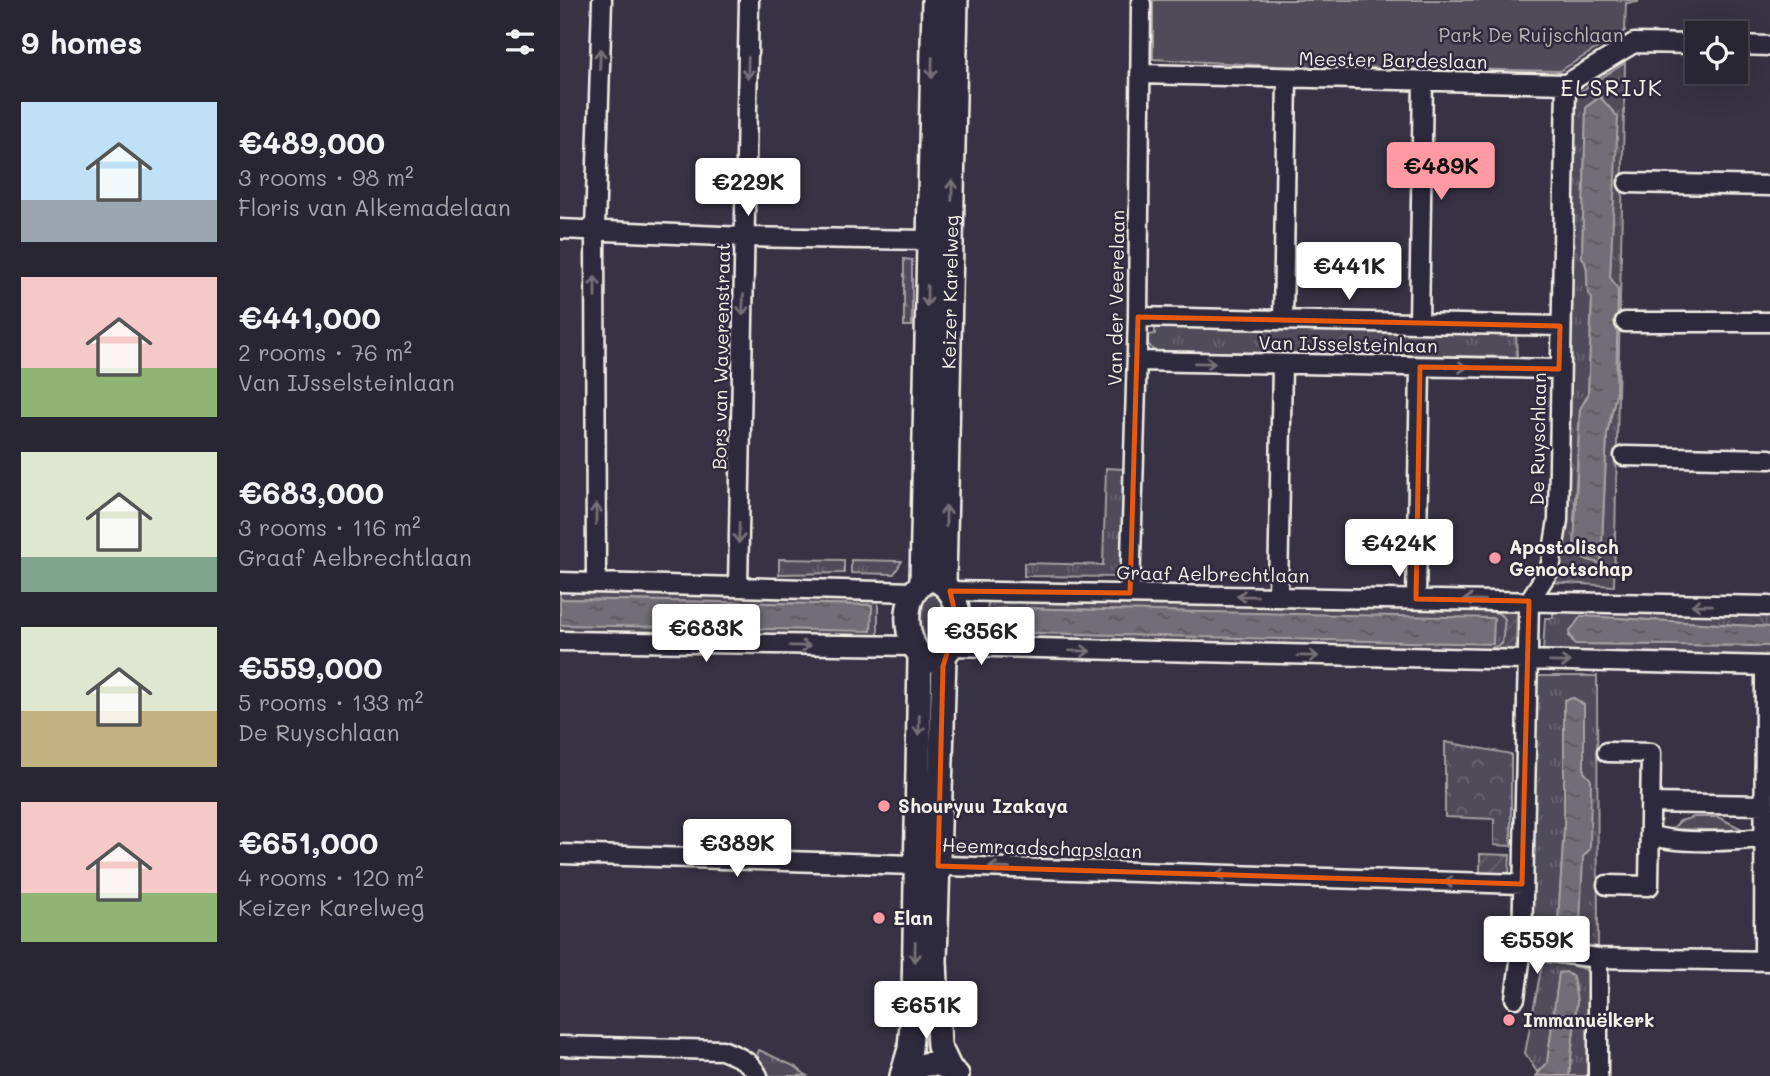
<!DOCTYPE html>
<meta charset="utf-8">
<style>
:root{--surface:#292633;--page:#35323f;--text:#f1f3f6;--muted:#a5a5ac;--line:#45434e;--accent:#ff9aa2}
body{margin:0;font-family:Mali,sans-serif;background:var(--page);color:var(--text);height:100vh;display:flex;flex-direction:column;font-size:26px;white-space:nowrap}
*{box-sizing:border-box;margin:0}
p{font-size:23px;color:var(--muted)}
.icon{flex:none;width:38px;height:38px;fill:none;stroke:currentColor;stroke-width:2;stroke-linecap:round;stroke-linejoin:round}
.map{position:relative;flex:1;overflow:hidden}
.drawer{display:flex;flex-direction:column;background:var(--surface);width:560px}
.drawer>*{flex:none}
.tools{position:absolute;left:1125px;top:21px;display:grid;gap:14px}
.tools a{display:grid;place-items:center;width:63px;height:63px;border-radius:0px;background:var(--surface);box-shadow:0 7px 28px #0002,0 0 0 2px var(--line);font-size:35px}
.price{position:absolute;translate:-50% -60px;padding:0 16px;border-radius:7px;background:#fff;color:#222;font-size:23px;line-height:46px;filter:drop-shadow(0 2px 4px #0008)}
.price::after{content:'';position:absolute;left:50%;top:42px;width:21px;height:16px;margin-left:-10px;background:inherit;clip-path:polygon(0 0,100% 0,50% 100%)}
.price.on{background:var(--accent);color:#111}
ul{padding:0;list-style:none}
li{display:flex;align-items:center;gap:21px;height:175px;padding:0 21px}
li span{display:grid;place-items:center;flex:none;width:196px;height:140px;border-radius:0px;color:#555}
li>.icon{margin-inline-start:auto}
span .icon{width:84px;height:84px;fill:#fffc;stroke-width:1}
li b{font-size:30px}
h2{display:flex;justify-content:space-between;align-items:center;height:84px;padding:0 21px;font-size:30px}
main{display:flex;flex:1;min-height:0}
.map>svg:first-child{display:block}
</style>
<main>
<section class="drawer">
<h2>9 homes<svg class="icon" aria-label="filters" viewBox="0 0 24 24"><path d="M4 7h16M4 17h16"/><circle cx="9" cy="7" r="2"/><circle cx="15" cy="17" r="2"/></svg></h2>
<ul>
<li><span style="background:linear-gradient(#bfe0f5 70%,#9aa5b1 0)"><svg class="icon" aria-label="home" viewBox="0 0 24 24"><path d="M3 11l9-7 9 7M6 9v11h12V9"/></svg></span><div><b>€489,000</b><p>3 rooms · 98 m²</p><p>Floris van Alkemadelaan</p></div></li>
<li><span style="background:linear-gradient(#f6c9c9 65%,#8fb573 0)"><svg class="icon" aria-label="home" viewBox="0 0 24 24"><path d="M3 11l9-7 9 7M6 9v11h12V9"/></svg></span><div><b>€441,000</b><p>2 rooms · 76 m²</p><p>Van IJsselsteinlaan</p></div></li>
<li><span style="background:linear-gradient(#dfe7d0 75%,#7fa58c 0)"><svg class="icon" aria-label="home" viewBox="0 0 24 24"><path d="M3 11l9-7 9 7M6 9v11h12V9"/></svg></span><div><b>€683,000</b><p>3 rooms · 116 m²</p><p>Graaf Aelbrechtlaan</p></div></li>
<li><span style="background:linear-gradient(#dfe7d0 60%,#c2b280 0)"><svg class="icon" aria-label="home" viewBox="0 0 24 24"><path d="M3 11l9-7 9 7M6 9v11h12V9"/></svg></span><div><b>€559,000</b><p>5 rooms · 133 m²</p><p>De Ruyschlaan</p></div></li>
<li><span style="background:linear-gradient(#f6c9c9 65%,#8fb573 0)"><svg class="icon" aria-label="home" viewBox="0 0 24 24"><path d="M3 11l9-7 9 7M6 9v11h12V9"/></svg></span><div><b>€651,000</b><p>4 rooms · 120 m²</p><p>Keizer Karelweg</p></div></li>
</ul>
</section>
<div class="map">
<svg width="1210" height="1076" viewBox="0 0 1210 1076">
<defs>
<pattern id="grass-tufts" width="24" height="20" patternUnits="userSpaceOnUse" patternTransform="scale(1.75)"><rect width="24" height="20" fill="#504b59"/><path d="M3 7l-1-3M5 7V3M7 7l1-3M15 17l-1-3M17 17v-4M19 17l1-3" fill="none" stroke="#6a6571"/></pattern>
<pattern id="forest-crowns" width="20" height="18" patternUnits="userSpaceOnUse" patternTransform="scale(1.75)"><rect width="20" height="18" fill="#504b59"/><path d="M2 6a3 3 0 1 1 6 0M12 15a3 3 0 1 1 6 0" fill="none" stroke="#6a6571"/></pattern>
<pattern id="garden-furrows" width="10" height="10" patternUnits="userSpaceOnUse" patternTransform="scale(1.75)"><rect width="10" height="10" fill="#504b59"/><path d="M-1 1l2-2M0 10L10 0M9 11l2-2" fill="none" stroke="#6a6571"/></pattern>
<pattern id="water-ripples" width="26" height="14" patternUnits="userSpaceOnUse" patternTransform="scale(1.75)"><rect width="26" height="14" fill="#726e77"/><path d="M2 4q2-2 4 0t4 0M15 11q2-2 4 0t4 0" fill="none" stroke="#5b595c"/></pattern>
</defs>
<rect width="100%" height="100%" fill="#373244"/>
<filter id="ink" filterUnits="userSpaceOnUse"><feTurbulence type="fractalNoise" baseFrequency=".0143" numOctaves="2"/><feDisplacementMap in="SourceGraphic" scale="14" xChannelSelector="R" yChannelSelector="G"/><feConvolveMatrix kernelMatrix="1 2 1 2 8 2 1 2 1" color-interpolation-filters="sRGB"/></filter>
<g filter="url(#ink)">
<path fill="url(#grass-tufts)" stroke="#a29ea0" stroke-width="2" fill-rule="evenodd" d="M 1065,63 L 1054,586 L 990,582 L 1013,96 ZM 1040,97 L 1057,118 L 1050,277 L 1058,290 L 1056,394 L 1047,434 L 1041,564 L 1026,558 L 1014,520 L 1020,409 L 1028,395 L 1032,298 C 1022,285 1032,270 1022,257 L 1026,107 Z
M 595,326 L 956,332 L 957,357 L 594,351 L 588,344 L 588,335 L 595,334 Z
M 546,468 L 564,469 L 561,577 L 464,576 L 464,563 L 543,565 Z
M 219,559 L 284,560 L 284,573 L 219,574 Z
M 291,560 L 342,561 L 334,574 L 291,573 Z
M 0,587 L 318,600 L 318,637 L 0,637 L 0,625 L 312,605 L 0,599 Z
M 428,598 L 925,606 L 923,610 L 938,613 L 945,619 L 942,644 L 927,650 L 927,655 L 426,639 ZM 446,608 L 806,616 L 933,643 L 434,632 Z
M 993,606 L 1210,611 L 1210,627 L 1021,616 L 1009,636 L 1015,644 L 1210,646 L 1210,661 L 983,652 L 985,618 L 993,618 Z
M 968,676 L 1037,676 L 1038,947 L 978,938 L 967,932 ZM 1014,698 L 1024,705 L 1020,922 L 1013,929 L 998,922 L 1004,828 L 1004,700 Z
M 1134,817 L 1158,817 L 1186,831 L 1112,829 L 1120,821 Z
M 983,959 L 1025,969 L 1030,975 L 1027,1076 L 1009,1076 L 1017,1001 L 999,974 L 987,1063 L 977,1072 L 965,1053 Z
M 199,1050 L 236,1067 L 247,1076 L 208,1076 L 197,1055 Z"/>
<path fill="url(#forest-crowns)" stroke="#a29ea0" stroke-width="2" d="M 344,259 L 352,260 L 352,326 L 344,326 Z
M 374,594 C 392,603 392,637 373,645 L 366,643 C 356,629 353,599 374,594 Z
M 885,742 L 951,754 L 951,846 L 934,845 L 934,819 L 885,817 Z"/>
<path fill="#504b59" stroke="#a29ea0" stroke-width="2" d="M 593,0 L 1078,0 L 1078,2 L 1066,3 L 1065,31 L 1000,71 L 717,66 L 593,59 Z"/>
<path fill="url(#garden-furrows)" stroke="#a29ea0" stroke-width="2" d="M 925,606 L 957,612 L 956,647 L 949,654 L 927,655 L 927,650 L 942,644 L 945,619 L 938,613 L 922,610 Z
M 920,854 L 950,855 L 949,874 L 920,873 Z"/>
<path fill="url(#water-ripples)" stroke="#a6a2a4" stroke-width="2" d="M 1040,97 L 1058,117 L 1050,277 L 1058,290 L 1056,394 L 1047,434 L 1041,564 L 1021,558 L 1014,549 L 1020,409 L 1028,395 L 1032,299 C 1022,285 1032,270 1022,257 L 1026,107 Z
M 0,599 L 312,605 L 311,631 L 0,625 Z
M 446,608 L 934,618 L 933,644 L 433,632 L 433,609 Z
M 1021,616 L 1210,627 L 1210,646 L 1015,644 L 1009,633 Z
M 1014,698 L 1024,705 L 1024,772 L 1031,780 L 1030,849 L 1023,857 L 1020,923 L 1008,929 L 998,922 L 1004,828 L 1004,700 Z
M 1006,972 L 1013,977 L 1017,1001 L 1009,1076 L 976,1076 L 987,1063 L 999,973 Z"/>
<g fill="none" stroke-linecap="round" stroke-linejoin="round">
<g stroke="#f4f1e8" stroke-width="23">
<path id="minor" d="M 1176,45 L 1210,46
M 580,74 L 1006,84 L 1074,43 L 1138,44
M 1068,183 L 1210,186
M 0,229 L 185,237 L 368,240
M 578,317 L 1000,326
M 723,320 L 727,79
M 1065,322 L 1210,322
M 859,323 L 863,81
M 577,361 L 999,369
M 1064,456 L 1210,459
M 0,582 L 354,592
M 36,583 L 35,230 L 42,0
M 178,586 L 189,0
M 390,591 L 1210,606
M 570,593 L 578,317 L 581,4
M 718,596 L 722,364
M 856,599 L 860,367
M 0,641 L 352,646
M 393,646 L 1210,666
M 1090,803 L 1205,805
M 1090,835 C 1116,844 1176,842 1205,837
M 0,854 L 962,884
M 1047,885 L 1089,886 L 1091,753 L 1047,752
M 962,948 L 1038,958 L 1210,961
M 1038,958 L 1038,1076
M 1204,959 L 1205,666
M 955,998 L 962,948 L 969,601 L 990,569 L 998,520 L 1006,84
M 0,1046 L 162,1050 C 177,1056 191,1061 198,1076"/>
</g>
<g stroke="#f4f1e8" stroke-width="28">
<g id="major">
<path d="M 371,579 C 408,586 407,658 368,661 C 342,647 339,589 371,579 Z"/>
<path d="M 362,582 L 374,0"/>
<path id="s1" d="M 384,584 L 396,0"/>
<path d="M 384,658 L 375,961 L 379,1046 L 390,1069"/>
<path d="M 343,1073 C 364,1063 379,1058 397,1075"/>
<path d="M 342,1076 L 350,1049 L 354,996 L 360,657"/>
</g>
</g>
<use href="#minor" stroke="#2f2a3d" stroke-width="18"/>
<use href="#major" stroke="#2f2a3d" stroke-width="23"/>
</g>
<defs><path id="oneway-shaft" d="M-6 0H5M1.5-3L5.5 0L1.5 3" fill="none" stroke-width="1.6" stroke-linecap="round" stroke-linejoin="round" transform="scale(1.75)"/></defs>
<g stroke="#747079">
<use href="#oneway-shaft" transform="translate(40 59) rotate(-88)"/>
<use href="#oneway-shaft" transform="translate(188 68) rotate(91)"/>
<use href="#oneway-shaft" transform="translate(372 68) rotate(91)"/>
<use href="#oneway-shaft" transform="translate(392 190) rotate(-89)"/>
<use href="#oneway-shaft" transform="translate(35 287) rotate(-90)"/>
<use href="#oneway-shaft" transform="translate(367 296) rotate(91)"/>
<use href="#oneway-shaft" transform="translate(183 305) rotate(92)"/>
<use href="#oneway-shaft" transform="translate(645 363) rotate(1)"/>
<use href="#oneway-shaft" transform="translate(897 367) rotate(1)"/>
<use href="#oneway-shaft" transform="translate(36 514) rotate(-90)"/>
<use href="#oneway-shaft" transform="translate(386 516) rotate(-90)"/>
<use href="#oneway-shaft" transform="translate(179 533) rotate(91)"/>
<use href="#oneway-shaft" transform="translate(687 596) rotate(-179)"/>
<use href="#oneway-shaft" transform="translate(914 600) rotate(-179)"/>
<use href="#oneway-shaft" transform="translate(1142 605) rotate(-179)"/>
<use href="#oneway-shaft" transform="translate(240 646) rotate(1)"/>
<use href="#oneway-shaft" transform="translate(520 651) rotate(1)"/>
<use href="#oneway-shaft" transform="translate(748 656) rotate(1)"/>
<use href="#oneway-shaft" transform="translate(1000 662) rotate(1)"/>
<use href="#oneway-shaft" transform="translate(359 725) rotate(92)"/>
<use href="#oneway-shaft" transform="translate(439 868) rotate(-178)"/>
<use href="#oneway-shaft" transform="translate(666 875) rotate(-178)"/>
<use href="#oneway-shaft" transform="translate(894 882) rotate(-178)"/>
<use href="#oneway-shaft" transform="translate(355 952) rotate(91)"/>
</g>
</g>
<path fill="none" stroke="#e8590c" stroke-width="5" stroke-linejoin="round" d="M 578,317 L 1000,326 L 999,369 L 860,367 L 856,599 L 969,601 L 962,884 L 378,866 L 383,666 L 397,622 L 390,591 L 570,593 Z"/>
<g fill="#ff9aa2" stroke="#2f2a3d" stroke-width="2.5">
<circle cx="935" cy="558" r="7"/>
<circle cx="324" cy="806" r="7"/>
<circle cx="319" cy="918" r="7"/>
<circle cx="949" cy="1020" r="7"/>
</g>
<g text-anchor="middle" stroke-width="5" stroke-linejoin="round" paint-order="stroke">
<g font-size="19" fill="#bbb7b6" stroke="#2f2a3d">
<text x="971" y="42">Park De Ruijschlaan</text>
</g>
<g font-size="19" fill="#f4f1e8" stroke="#2f2a3d">
<text transform="translate(833 60) rotate(1)" y="7">Meester Bardeslaan</text>
<text dy="7" stroke="none"><textPath href="#s1" startOffset="292">Keizer Karelweg</textPath></text>
<text transform="translate(556 298) rotate(-89)" y="7">Van der Veerelaan</text>
<text transform="translate(788 344) rotate(1)" y="7">Van IJsselsteinlaan</text>
<text transform="translate(161 356) rotate(-89)" y="7">Bors van Waverenstraat</text>
<text transform="translate(978 439) rotate(-89)" y="7">De Ruyschlaan</text>
<text transform="translate(653 574) rotate(1)" y="7">Graaf Aelbrechtlaan</text>
<text transform="translate(482 848) rotate(2)" y="7">Heemraadschapslaan</text>
</g>
<g font-size="19" font-weight="bold" fill="#f4f1e8" stroke="#2f2a3d" text-anchor="start">
<text x="949" y="554">Apostolisch<tspan x="949" dy="22">Genootschap</tspan></text>
<text x="338" y="813">Shouryuu Izakaya</text>
<text x="333" y="925">Elan</text>
<text x="963" y="1027">Immanuëlkerk</text>
</g>
<g font-size="23" letter-spacing="2" fill="#f4f1e8" stroke="#2f2a3d">
<text x="1052" y="96">ELSRIJK</text>
</g>
</g>
</svg>
<div class="tools">
<a><svg class="icon" aria-label="locate" viewBox="0 0 24 24"><circle cx="12" cy="12" r="6"/><path d="M12 2v4M12 18v4M2 12h4M18 12h4"/></svg></a>
</div>
<b class="price on" style="left:881px;top:202px">€489K</b>
<b class="price" style="left:188px;top:218px">€229K</b>
<b class="price" style="left:789px;top:302px">€441K</b>
<b class="price" style="left:839px;top:579px">€424K</b>
<b class="price" style="left:146px;top:664px">€683K</b>
<b class="price" style="left:421px;top:667px">€356K</b>
<b class="price" style="left:177px;top:879px">€389K</b>
<b class="price" style="left:977px;top:976px">€559K</b>
<b class="price" style="left:366px;top:1041px">€651K</b>
</div>
</main>
